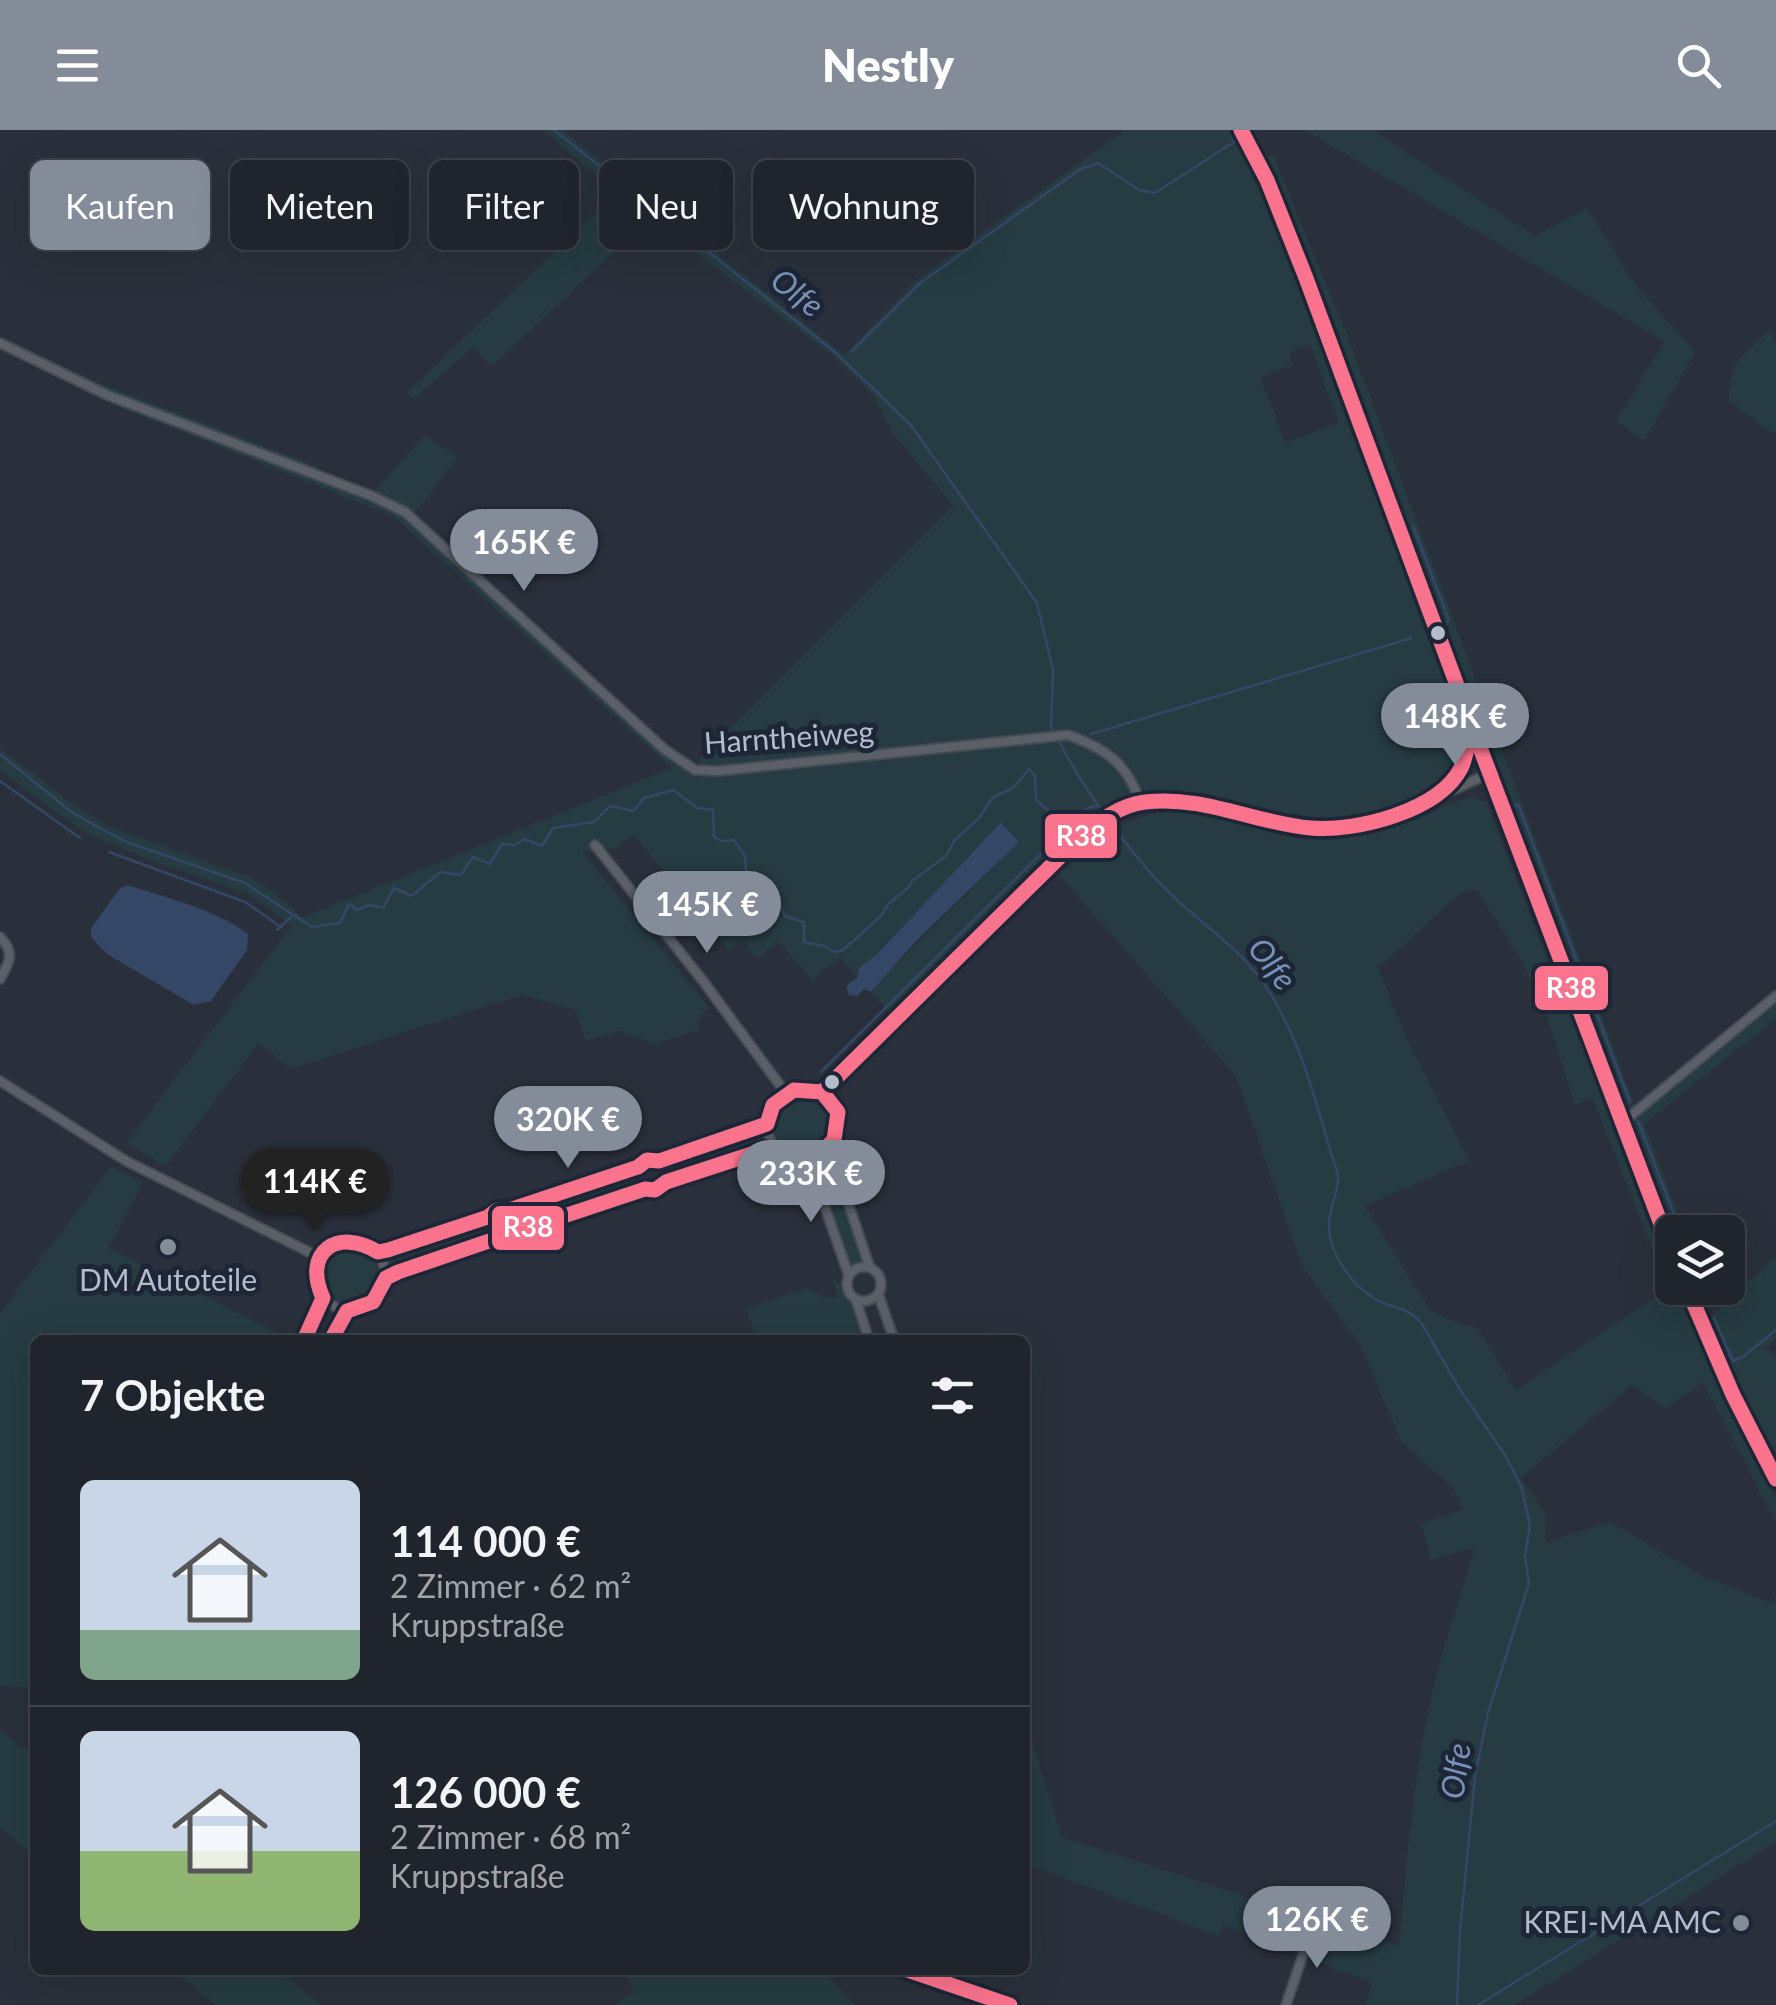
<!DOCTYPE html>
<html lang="de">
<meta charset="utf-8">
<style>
:root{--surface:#20242c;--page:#282c34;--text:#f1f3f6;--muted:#a2a4a9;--line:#3d4148;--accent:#848b99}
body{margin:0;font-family:Lato,sans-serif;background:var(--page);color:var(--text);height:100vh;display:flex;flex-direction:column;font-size:38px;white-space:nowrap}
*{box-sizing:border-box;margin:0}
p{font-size:32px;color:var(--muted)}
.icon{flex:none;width:55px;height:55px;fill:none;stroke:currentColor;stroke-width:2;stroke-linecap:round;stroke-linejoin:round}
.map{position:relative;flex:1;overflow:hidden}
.sheet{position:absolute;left:30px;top:1205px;width:1000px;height:640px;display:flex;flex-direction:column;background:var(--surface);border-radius:15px;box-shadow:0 10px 40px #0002,0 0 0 2px var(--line)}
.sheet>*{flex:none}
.hud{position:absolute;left:30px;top:30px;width:1000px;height:90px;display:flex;gap:20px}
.fabs{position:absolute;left:1655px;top:1085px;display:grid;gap:20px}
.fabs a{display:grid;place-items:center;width:90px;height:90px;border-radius:15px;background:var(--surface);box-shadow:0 10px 40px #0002,0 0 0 2px var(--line);font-size:50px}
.price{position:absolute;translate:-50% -85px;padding:0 22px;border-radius:35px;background:var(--accent);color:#fff;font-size:32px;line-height:65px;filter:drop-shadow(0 2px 5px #0008)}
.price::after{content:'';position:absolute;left:50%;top:60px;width:30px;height:22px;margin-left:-15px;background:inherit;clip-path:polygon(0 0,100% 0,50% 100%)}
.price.current{background:#222;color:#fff}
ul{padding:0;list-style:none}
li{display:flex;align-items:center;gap:30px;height:250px;padding:0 50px}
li+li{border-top:2px solid var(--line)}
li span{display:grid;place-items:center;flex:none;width:280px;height:200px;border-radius:15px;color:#555}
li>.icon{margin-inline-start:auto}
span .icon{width:120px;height:120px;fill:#fffc;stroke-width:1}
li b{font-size:42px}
h2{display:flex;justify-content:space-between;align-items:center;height:120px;padding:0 50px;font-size:42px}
.chip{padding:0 35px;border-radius:15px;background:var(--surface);box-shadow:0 10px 40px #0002,0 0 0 2px var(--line);font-size:35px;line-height:90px}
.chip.current{background:var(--accent);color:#fff}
header{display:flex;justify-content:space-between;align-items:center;height:130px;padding:0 50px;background:var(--accent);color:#fff;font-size:45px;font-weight:800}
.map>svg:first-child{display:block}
</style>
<header><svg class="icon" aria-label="menu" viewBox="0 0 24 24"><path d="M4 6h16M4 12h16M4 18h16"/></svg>Nestly<svg class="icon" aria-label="search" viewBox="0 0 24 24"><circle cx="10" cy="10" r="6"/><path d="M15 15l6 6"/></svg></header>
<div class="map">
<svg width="1776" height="1875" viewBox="0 0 1776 1875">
<rect width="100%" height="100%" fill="#2a303b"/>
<path fill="#263c42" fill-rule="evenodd" d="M 543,0 L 563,0 L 844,225 L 915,151 L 1125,0 L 1231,0 L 1270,83 L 1447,554 C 1451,573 1460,595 1460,614 C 1461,669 1362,693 1319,691 C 1287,690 1253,676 1222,670 C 1197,665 1169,670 1145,663 L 1130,639 L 1105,616 L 1102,621 L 1122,640 L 1132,660 L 1126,670 L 1094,686 L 892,885 L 871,862 L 874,857 L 1019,712 L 1001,692 L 877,824 L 859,838 L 858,847 L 840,828 L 812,850 L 779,811 L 757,829 L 742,810 L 729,821 L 634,705 L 617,718 L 582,722 L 709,877 L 698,891 L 698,900 L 652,914 L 621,901 L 585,911 L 576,880 L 521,865 L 290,939 L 259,913 L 165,1037 L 127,1012 L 292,795 L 247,763 L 149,730 L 81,700 L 0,640 L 0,618 L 73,674 L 108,696 L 249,747 L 268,758 L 303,787 L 672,638 L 393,386 L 115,275 L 103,277 L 118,272 L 403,384 L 662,621 L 691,641 L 703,626 L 953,376 L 892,302 L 874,266 L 831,224 L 650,88 L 491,237 L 473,217 L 414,269 L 407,262 L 617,63 ZM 1310,214 L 1339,293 L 1285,312 L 1261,248 L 1293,235 L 1289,223 Z
M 1305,0 L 1372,0 L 1535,106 L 1587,78 L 1634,153 L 1695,222 L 1644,311 L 1616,291 L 1664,211 Z
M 1273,24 L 1347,205 L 1635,976 L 1627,975 L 1622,970 L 1314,145 L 1266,27 Z
M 1769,201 L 1776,213 L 1776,302 L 1768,301 L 1729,271 C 1730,230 1740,227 1769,201 Z
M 0,206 L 96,252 L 319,337 L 315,341 L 109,263 L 0,210 Z
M 425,305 L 457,328 L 413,385 L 373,363 Z
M 1471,667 L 1486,672 L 1672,1150 L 1672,1158 L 1676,1158 L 1724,1269 L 1776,1368 L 1776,1392 L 1703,1253 L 1665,1279 L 1632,1255 L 1521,1348 L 1546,1384 L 1545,1413 L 1610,1392 L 1704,1447 L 1773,1473 L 1776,1467 L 1776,1712 L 1515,1875 L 1366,1875 L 1372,1853 L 1224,1795 L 1219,1806 L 1029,1735 L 1032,1727 L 1025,1724 L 1025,1612 L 1029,1602 L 1062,1707 L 1399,1816 C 1407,1727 1414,1637 1435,1550 C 1446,1505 1463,1462 1474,1417 L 1431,1430 L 1421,1394 L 1463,1379 L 1453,1358 L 1401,1311 L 1360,1214 L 1302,1136 L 1236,946 L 1059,745 C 1124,684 1154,668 1244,694 C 1267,701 1294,711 1318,710 C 1353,709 1390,701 1422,687 C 1440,679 1452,671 1471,667 ZM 1476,759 L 1523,834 L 1544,877 L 1575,975 L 1592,967 L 1668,1159 L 1516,1260 L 1477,1198 L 1445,1189 L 1429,1179 L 1365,1076 L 1469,1031 L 1406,907 L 1378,838 L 1461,763 Z
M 1776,869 L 1776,889 L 1644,994 L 1685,1102 L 1674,1102 L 1633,998 L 1635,989 L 1644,977 Z
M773 994a30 30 0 1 1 60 0a30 30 0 1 1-60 0Z
M 762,1000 L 768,1014 L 674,1045 L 669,1032 Z
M 827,1027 L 862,1132 L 849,1136 L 814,1033 Z
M 111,1036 L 143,1053 L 108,1118 L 292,1210 L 35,1210 L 35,1558 L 0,1556 L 0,1183 Z
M 630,1045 L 635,1058 L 523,1096 L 518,1082 Z
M 480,1095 L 485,1108 L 389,1141 L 384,1126 Z
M320 1145a29 29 0 1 1 58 0a29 29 0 1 1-58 0Z
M 1776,1127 L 1776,1209 L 1765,1218 L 1776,1227 L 1776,1333 L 1739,1262 L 1709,1188 Z
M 833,1149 C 852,1162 858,1189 865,1210 L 783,1210 L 782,1207 L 757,1210 L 746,1179 L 808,1158 L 825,1168 L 838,1167 Z
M 0,1600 L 20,1617 L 35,1618 L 35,1727 L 0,1697 Z
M 174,1840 L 278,1840 L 320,1875 L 216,1875 Z
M 625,1840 L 824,1840 L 854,1875 L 614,1875 L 633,1863 Z"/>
<path fill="#344766" d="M 1001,692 L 1019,712 L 917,810 L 871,862 L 864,859 L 857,866 L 849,865 L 846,856 L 858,847 L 859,838 L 877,824 Z
M 128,755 C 167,768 215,779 248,804 L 247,820 L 211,871 L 194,875 L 107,824 L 91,807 L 91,798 L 120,758 Z"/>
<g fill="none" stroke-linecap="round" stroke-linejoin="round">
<path stroke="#344766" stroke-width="2.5" d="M 554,0 L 835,222 L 910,294 L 1037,473 L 1053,540 L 1051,596 L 1054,602
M 852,221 L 919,154 L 1079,40 L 1098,33 L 1139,60 L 1155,63 L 1234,12
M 1413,396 L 1449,490 L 1447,492
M 1091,604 L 1412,508
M 1058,609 C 1082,658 1136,732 1176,769 C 1204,795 1235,816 1259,847 C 1302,905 1316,977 1338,1045 C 1339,1065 1328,1078 1329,1098 C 1330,1125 1352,1155 1375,1169 C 1395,1180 1405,1175 1422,1194 L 1459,1258 L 1505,1325 L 1521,1356 L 1530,1395 L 1525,1426 L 1529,1453 L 1488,1583 L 1475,1646 L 1460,1802 L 1457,1875
M 0,624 L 70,681 L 101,699 L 129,713 L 245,753 L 312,797 L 340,793 L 349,774 L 357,780 L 370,775 L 383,778 L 394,758 L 412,766 L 440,742 L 461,745 L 473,727 L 490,734 L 502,714 L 515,715 L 524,709 L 542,716 L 553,698 L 594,692 L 610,676 L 634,681 L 644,668 L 673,660 L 697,678 L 713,680 L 714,707 L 721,711 L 734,710 L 745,726 L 747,749 L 767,749 C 770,767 781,771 785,786 L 804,792 L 804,812 L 824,816 L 834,822 L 843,820 L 881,786 L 889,773 L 908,758 L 912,751 L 946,726 L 955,710 L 979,688 L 993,667 L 1013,658 L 1029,639 L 1035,645 L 1036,670 L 1055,687 L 1073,692 L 1088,678 L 1098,675
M 0,651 L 80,708
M 1515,676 L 1518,674 L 1630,972
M 109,722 L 245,772 L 281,797
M 277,800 L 291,787
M 821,942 L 1072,693
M 1638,991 L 1681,1102
M 1703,1158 L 1710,1176
M 1714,1188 L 1733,1231 L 1744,1226 L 1776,1200
M 1478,1875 L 1776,1691"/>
<g stroke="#464b53" stroke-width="12">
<path id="street" d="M 0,213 L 107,265 L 372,366 L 405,382 L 664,619 L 695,640 L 718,641 L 1068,605 C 1105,618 1128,634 1140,672
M 1440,663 L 1462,636 L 1468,596
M 595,715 L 703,851 L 785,962
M 0,807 C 15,822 10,832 0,849
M 0,951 L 126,1031 L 319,1127
M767 994a36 36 0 1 1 72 0a36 36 0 1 1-72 0Z
M 822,962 L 1079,708 C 1168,631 1219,691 1312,698 C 1368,703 1438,667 1488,644
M 1622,993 L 1776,866
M 830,1019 L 870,1138
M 805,1030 L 813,1043 L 849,1146
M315 1145a35 35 0 1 1 70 0a35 35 0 1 1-70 0Z
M 378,1122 L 488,1087 L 497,1080 L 509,1080 L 638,1037 L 647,1030 L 659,1031 L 767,994
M847 1154a17 17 0 1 1 34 0a17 17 0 1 1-34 0Z
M 386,1148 L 495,1109 L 505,1110 L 516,1102 L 645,1059 L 655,1060 L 666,1052 L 692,1043 L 777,1019
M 878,1163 L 894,1210
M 856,1170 L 869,1210
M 304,1210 L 323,1168
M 331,1210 L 347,1181
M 907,1840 L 1010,1875
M 1286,1875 L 1313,1795"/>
</g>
<g stroke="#484d57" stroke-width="18">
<path id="primary" d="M 1241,0 C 1304,123 1346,257 1394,387 C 1486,632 1574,880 1672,1123
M 1687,1158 L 1733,1265 L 1776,1349"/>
</g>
<use href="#street" stroke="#5a5f68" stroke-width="8"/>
<use href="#primary" stroke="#5d616a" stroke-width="12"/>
<g stroke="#1c2636" stroke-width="22">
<path id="bus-1" d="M 1471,594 L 1672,1123
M 822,962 L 1079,708 C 1098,692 1119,675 1145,672 C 1204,665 1254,693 1311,698 C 1356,702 1439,681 1461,638 C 1469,622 1468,602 1468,585 L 1306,148 L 1267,50 L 1241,0
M 1687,1158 L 1733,1265 L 1776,1349
M 304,1210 L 323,1168 C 302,1122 337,1097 378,1122 L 388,1120 L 488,1087 L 497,1080 L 509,1080 L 638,1037 L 647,1030 L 659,1031 L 767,994 L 773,975 L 794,960 L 822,962 L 838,982 L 834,1010 L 815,1028 L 795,1029 L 764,1020 L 666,1052 L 655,1060 L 645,1059 L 516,1102 L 505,1110 L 495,1109 L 398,1142 L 386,1148 L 373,1172 L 347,1181 L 331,1210
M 907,1840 L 1010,1875"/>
</g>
<use href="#bus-1" stroke="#fc738d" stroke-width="15"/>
</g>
<g fill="#b4bccc" stroke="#1c2636" stroke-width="4">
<circle cx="1438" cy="503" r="9"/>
<circle cx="832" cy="952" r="9"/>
</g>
<g fill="#848b99" stroke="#1c2636" stroke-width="4">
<circle cx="168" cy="1117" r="10"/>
<circle cx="1741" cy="1793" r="10"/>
</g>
<g text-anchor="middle" stroke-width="10" stroke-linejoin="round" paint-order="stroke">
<g font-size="30" fill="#b4bccc" stroke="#1c2636">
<text transform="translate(789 608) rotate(-4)" y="10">Harntheiweg</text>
</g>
<g font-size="30" fill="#b4bccc" stroke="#1c2636">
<text x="168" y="1161">DM Autoteile</text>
<text x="1721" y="1803" text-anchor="end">KREI-MA AMC</text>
</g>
<g font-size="32" font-style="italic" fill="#7991b6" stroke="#1c2636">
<text transform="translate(797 163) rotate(38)" y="11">Olfe</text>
<text transform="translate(1272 834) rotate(52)" y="11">Olfe</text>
<text transform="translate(1456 1641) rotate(-82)" y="11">Olfe</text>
</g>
</g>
<g stroke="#1c2636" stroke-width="4">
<rect x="1043" y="682" width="76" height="48" rx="10" fill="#fc738d"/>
<rect x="1533" y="834" width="77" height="48" rx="10" fill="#fc738d"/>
<rect x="490" y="1074" width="76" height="48" rx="10" fill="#fc738d"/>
</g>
<g font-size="28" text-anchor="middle" font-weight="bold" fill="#fff">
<text x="1081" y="716">R38</text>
<text x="1571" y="868">R38</text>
<text x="528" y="1107">R38</text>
</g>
</svg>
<div class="fabs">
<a><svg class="icon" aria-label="layers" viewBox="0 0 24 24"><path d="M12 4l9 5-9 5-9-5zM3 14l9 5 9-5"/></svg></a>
</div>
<b class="price" style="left:524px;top:464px">165K €</b>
<b class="price" style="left:1455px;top:638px">148K €</b>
<b class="price" style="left:707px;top:826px">145K €</b>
<b class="price" style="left:568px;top:1041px">320K €</b>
<b class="price" style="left:811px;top:1095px">233K €</b>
<b class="price current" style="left:315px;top:1103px">114K €</b>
<b class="price" style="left:1317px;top:1841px">126K €</b>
<div class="hud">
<a class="chip current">Kaufen</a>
<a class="chip">Mieten</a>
<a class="chip">Filter</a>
<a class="chip">Neu</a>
<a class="chip">Wohnung</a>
</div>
<section class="sheet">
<h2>7 Objekte<svg class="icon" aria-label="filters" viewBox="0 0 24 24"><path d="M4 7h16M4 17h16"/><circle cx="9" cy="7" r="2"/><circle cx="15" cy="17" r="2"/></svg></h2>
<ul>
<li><span style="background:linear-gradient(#c9d6e8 75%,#7fa58c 0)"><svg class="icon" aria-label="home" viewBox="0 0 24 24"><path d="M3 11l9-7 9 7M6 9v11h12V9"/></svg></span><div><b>114 000 €</b><p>2 Zimmer · 62 m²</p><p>Kruppstraße</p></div></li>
<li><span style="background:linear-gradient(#c9d6e8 60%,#8fb573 0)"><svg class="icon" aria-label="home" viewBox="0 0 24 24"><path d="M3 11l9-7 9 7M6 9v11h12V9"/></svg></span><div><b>126 000 €</b><p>2 Zimmer · 68 m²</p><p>Kruppstraße</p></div></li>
</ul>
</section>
</div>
